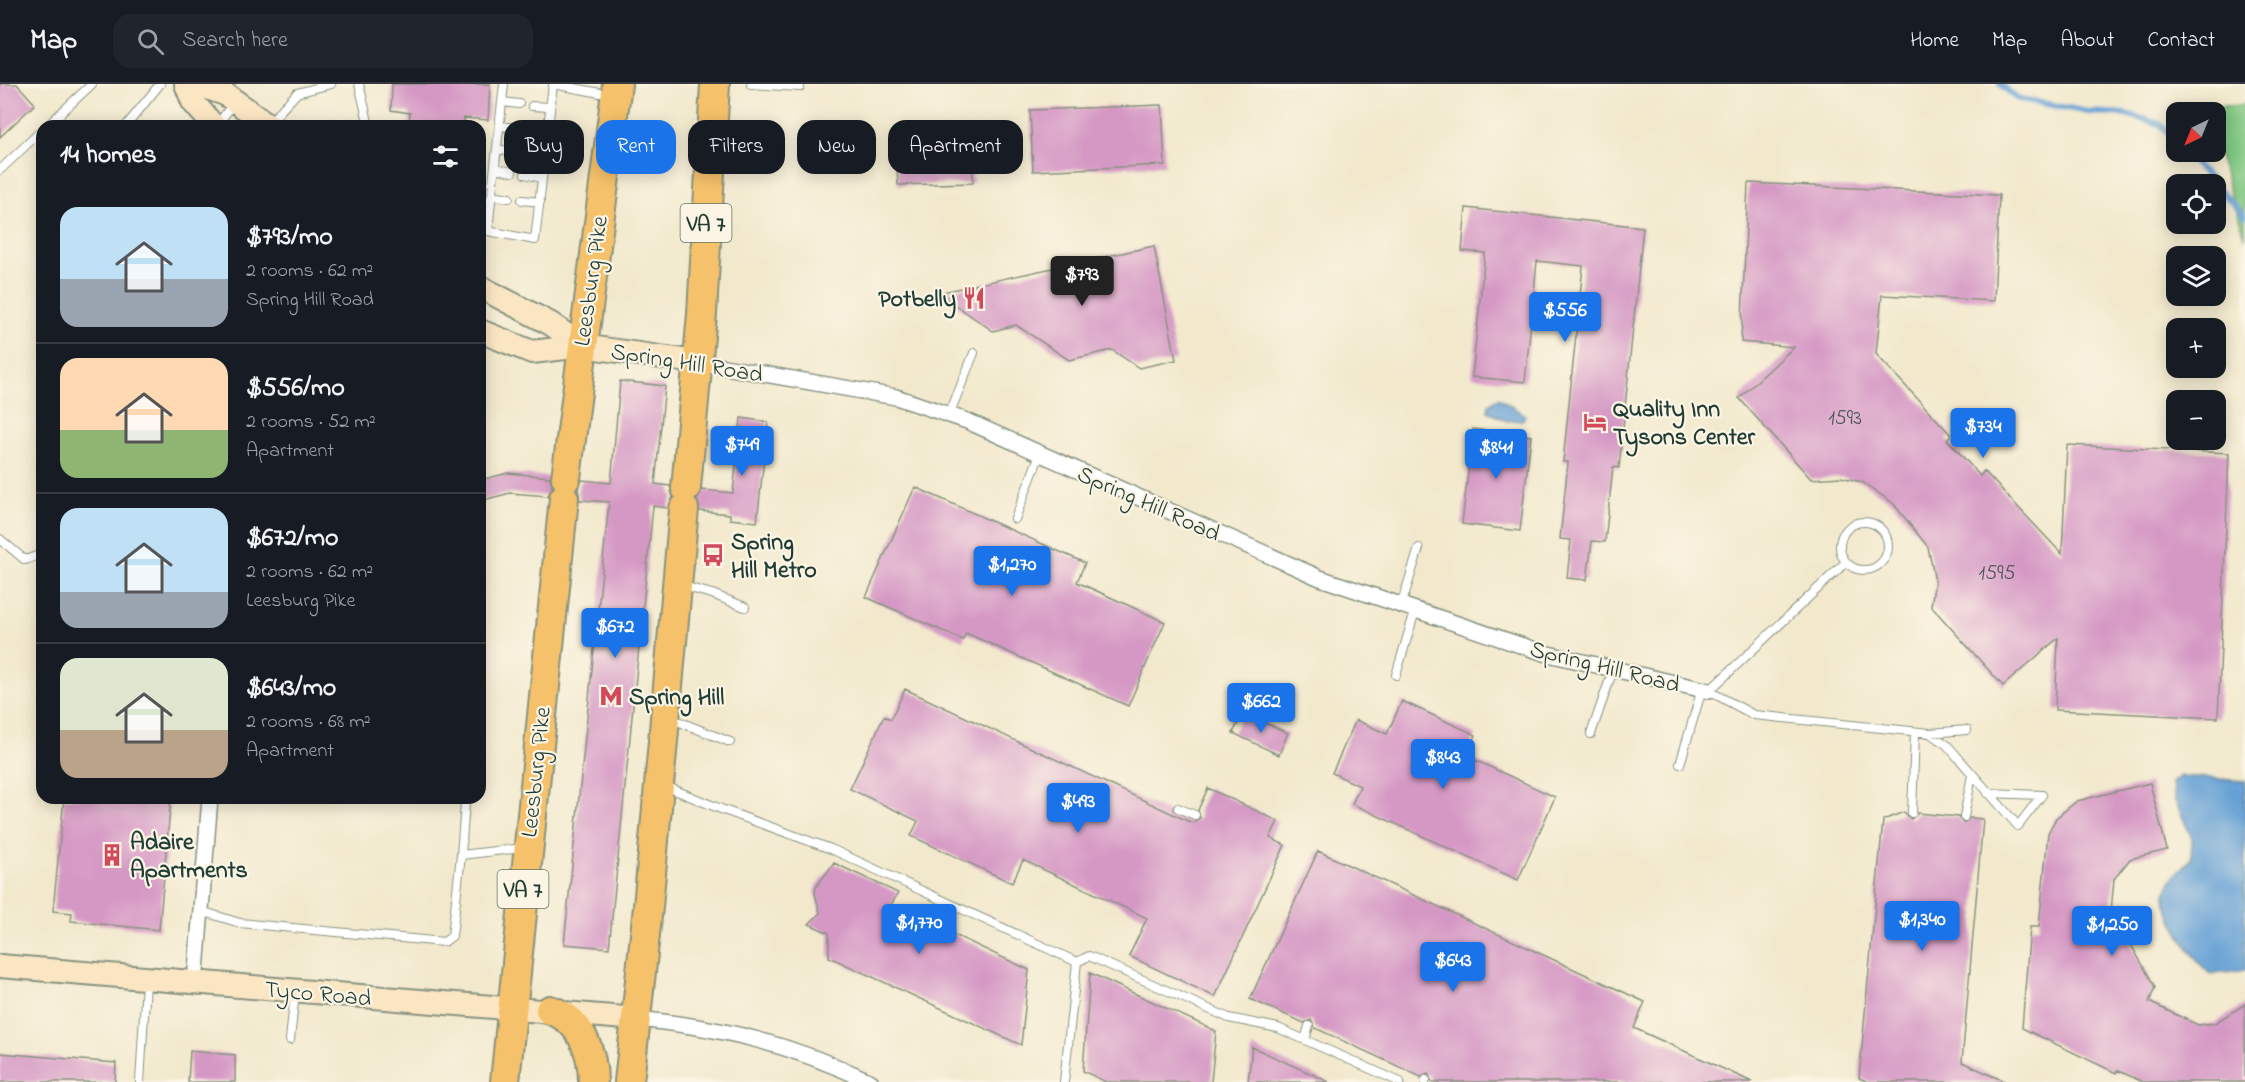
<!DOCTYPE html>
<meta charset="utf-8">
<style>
:root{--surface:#171b24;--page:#20242c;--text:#f1f3f6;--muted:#9ea1a6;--line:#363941;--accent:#1a73e8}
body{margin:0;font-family:"Indie Flower",sans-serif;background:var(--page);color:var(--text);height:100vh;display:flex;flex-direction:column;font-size:22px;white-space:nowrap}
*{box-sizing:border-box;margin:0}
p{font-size:20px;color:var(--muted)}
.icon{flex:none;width:33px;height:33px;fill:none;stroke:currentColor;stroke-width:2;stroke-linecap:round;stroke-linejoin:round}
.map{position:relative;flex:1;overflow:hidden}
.side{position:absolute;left:36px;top:36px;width:450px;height:684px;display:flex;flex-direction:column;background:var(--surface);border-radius:18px;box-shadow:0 3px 15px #0003}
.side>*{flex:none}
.banner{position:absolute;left:504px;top:36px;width:570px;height:54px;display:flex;gap:12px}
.needle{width:39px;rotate:223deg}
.controls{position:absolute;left:2166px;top:18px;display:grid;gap:12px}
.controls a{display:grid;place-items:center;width:60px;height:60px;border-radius:12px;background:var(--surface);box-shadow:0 3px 15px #0003;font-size:30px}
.price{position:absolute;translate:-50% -51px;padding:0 14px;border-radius:6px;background:var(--accent);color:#fff;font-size:20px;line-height:39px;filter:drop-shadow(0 2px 3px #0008)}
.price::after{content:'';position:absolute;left:50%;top:36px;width:18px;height:14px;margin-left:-9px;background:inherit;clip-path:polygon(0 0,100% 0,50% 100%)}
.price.current{background:#222;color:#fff}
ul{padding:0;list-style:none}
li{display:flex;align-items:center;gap:18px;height:150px;padding:0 24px}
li+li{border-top:2px solid var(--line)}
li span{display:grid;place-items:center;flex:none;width:168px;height:120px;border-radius:18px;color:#555}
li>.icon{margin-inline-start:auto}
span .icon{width:72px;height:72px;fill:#fffc;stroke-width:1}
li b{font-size:26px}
h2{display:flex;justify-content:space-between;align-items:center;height:72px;padding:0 24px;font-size:26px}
.tag{padding:0 21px;border-radius:18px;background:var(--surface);box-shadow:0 3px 15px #0003;font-size:21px;line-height:54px}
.tag.current{background:var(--accent);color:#fff}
header{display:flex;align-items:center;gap:36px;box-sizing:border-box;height:84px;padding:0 30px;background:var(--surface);border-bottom:2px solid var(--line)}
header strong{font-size:28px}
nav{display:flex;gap:33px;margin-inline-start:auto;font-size:21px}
.search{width:420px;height:54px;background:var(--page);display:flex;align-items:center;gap:15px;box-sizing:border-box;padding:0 21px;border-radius:18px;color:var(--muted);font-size:22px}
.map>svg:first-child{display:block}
</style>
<header>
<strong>Map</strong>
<div class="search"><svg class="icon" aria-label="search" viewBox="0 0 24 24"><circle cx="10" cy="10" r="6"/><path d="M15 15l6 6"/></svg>Search here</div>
<nav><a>Home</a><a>Map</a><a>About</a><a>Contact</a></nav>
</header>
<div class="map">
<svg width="2245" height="998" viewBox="0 0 2245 998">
<rect width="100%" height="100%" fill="#fcf5e5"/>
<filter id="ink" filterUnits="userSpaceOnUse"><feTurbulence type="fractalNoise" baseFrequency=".0167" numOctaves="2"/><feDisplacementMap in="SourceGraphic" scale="12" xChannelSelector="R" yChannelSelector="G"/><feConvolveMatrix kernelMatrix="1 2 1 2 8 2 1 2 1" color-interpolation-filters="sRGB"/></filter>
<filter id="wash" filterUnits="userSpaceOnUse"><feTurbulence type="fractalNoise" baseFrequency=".008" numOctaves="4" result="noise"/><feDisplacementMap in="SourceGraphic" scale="24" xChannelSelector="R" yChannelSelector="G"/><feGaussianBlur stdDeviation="1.35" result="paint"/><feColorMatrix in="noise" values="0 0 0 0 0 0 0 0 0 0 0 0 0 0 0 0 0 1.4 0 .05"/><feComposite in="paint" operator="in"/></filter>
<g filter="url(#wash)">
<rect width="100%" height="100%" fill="#f2e9cd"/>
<path fill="#80c782" stroke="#50825b" stroke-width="1.5" d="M 2245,21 L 2245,154 L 2216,63 L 2216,28 L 2204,28 L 2202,23 Z"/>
<path fill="#65a0d5" stroke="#426e84" stroke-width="1.5" d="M 1498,314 L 1525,331 L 1523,336 L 1506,337 L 1488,327 L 1489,320 Z
M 2180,692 L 2245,697 L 2245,887 L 2210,890 C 2194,875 2164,832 2166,809 C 2168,796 2182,785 2191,775 L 2192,755 L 2175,716 L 2172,699 Z"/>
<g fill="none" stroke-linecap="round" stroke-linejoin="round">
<path stroke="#65a0d5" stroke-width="6" d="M 2000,0 L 2016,14 L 2088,28 L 2126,30 L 2160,40 L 2176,58
M 2184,68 L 2245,132"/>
</g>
<g id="blocks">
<path fill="#d598c5" d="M 0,0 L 17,0 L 35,20 L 0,53 Z
M 392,0 L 490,0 L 488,36 L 464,34 L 464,42 L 409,42 L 410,29 L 391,26 Z
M 1162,21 L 1165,81 L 1033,87 L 1030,26 Z
M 971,46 L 973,99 L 898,101 L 897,84 L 902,84 L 901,49 Z
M 1748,99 L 1999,111 L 1994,217 L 1882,211 L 1876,270 L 1951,351 L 1947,355 L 1980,392 L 1984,387 L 2062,470 L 2067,361 L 2229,369 L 2218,634 L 2055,626 L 2058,554 L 2003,602 L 1931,522 L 1935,497 L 1928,463 L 1893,419 L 1862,398 L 1841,393 L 1811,395 L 1739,314 L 1794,263 L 1741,258 Z
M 1466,124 L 1643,143 L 1619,384 L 1613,383 L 1605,458 L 1592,457 L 1587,496 L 1567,494 L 1571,456 L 1560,455 L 1568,378 L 1563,378 L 1583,182 L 1537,177 L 1525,298 L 1472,293 L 1485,169 L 1462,167 Z
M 1154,162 L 1176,276 L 1139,284 L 1112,266 L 1069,276 L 1016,241 L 993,247 L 938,209 Z
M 620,297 L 665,302 L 655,400 L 670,402 L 673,413 L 668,424 L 653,422 L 609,864 L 564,860 L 609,418 L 580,416 L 578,405 L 582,396 L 611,399 Z
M 741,334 L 768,338 L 757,438 L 730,435 L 730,430 L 700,427 L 697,416 L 702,406 L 733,409 Z
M 1473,345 L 1531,352 L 1520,447 L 1462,440 Z
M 508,389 L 550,393 L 552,403 L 548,412 L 510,409 L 480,417 L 480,396 Z
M 915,403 L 1085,479 L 1077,498 L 1165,538 L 1128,622 L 966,549 L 963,556 L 866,513 Z
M 905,605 L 1192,739 L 1200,734 L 1198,726 L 1208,704 L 1278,737 L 1270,754 L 1285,761 L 1215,913 L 1129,872 L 1147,834 L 1023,776 L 1012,799 L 911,752 L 918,737 L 850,705 L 884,632 L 891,635 Z
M 1402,617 L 1476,651 L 1466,672 L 1555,713 L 1518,796 L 1352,720 L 1360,702 L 1332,689 L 1356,636 L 1387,650 Z
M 1243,629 L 1288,649 L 1279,671 L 1233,649 Z
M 2150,699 L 2167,766 L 2130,775 L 2114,795 L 2109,849 L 2125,850 L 2155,903 L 2149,918 L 2198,941 L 2215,939 L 2245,920 L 2245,998 L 2143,998 L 2117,986 L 2116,989 L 2022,944 L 2030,843 L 2039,843 L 2048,749 L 2056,734 L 2077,717 Z
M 64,714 L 171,714 L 159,846 L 71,837 L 72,829 L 53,827 Z
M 1904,728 L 1911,735 L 1918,729 L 1958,733 L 1963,739 L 1970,734 L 1983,735 L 1962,978 L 2006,998 L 1868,998 L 1859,994 L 1883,736 Z
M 1318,767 L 1645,918 L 1634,944 L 1752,998 L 1432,998 L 1428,990 L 1421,993 L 1315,944 L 1311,936 L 1304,939 L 1250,915 Z
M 834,779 L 898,809 L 891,821 L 1029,886 L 1021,961 L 829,873 L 829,849 L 809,840 L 820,829 L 815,809 L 816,803 Z
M 1090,889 L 1216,947 L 1211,998 L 1106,998 L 1083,987 Z
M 1252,963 L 1329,998 L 1248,998 Z
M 190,967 L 235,971 L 235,998 L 188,998 Z
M 0,969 L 116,979 L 115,998 L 0,998 Z"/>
</g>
</g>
<g filter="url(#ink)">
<use href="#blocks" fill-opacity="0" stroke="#889380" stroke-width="1.5"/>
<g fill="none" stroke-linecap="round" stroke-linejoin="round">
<g stroke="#889380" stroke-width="10">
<path id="lane" d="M 359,0 L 369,42
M 751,0 L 800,3
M 502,18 L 519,20
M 532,22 L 550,23
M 269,39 L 297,9 L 331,0
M 217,41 L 233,20
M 47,42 L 92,0
M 126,42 L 160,0
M 500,42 L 516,44
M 530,46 L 548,48
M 497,65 L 514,68
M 527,69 L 545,72
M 495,84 L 512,88
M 0,86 L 42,46
M 525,90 L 542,94
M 492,111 L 509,114
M 480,115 L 491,117 L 488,147 L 535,156 L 553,0 L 611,11
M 522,116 L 540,118
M 491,117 L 504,0
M 949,331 L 974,269
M 1015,435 L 1040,370
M1840 462a24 24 0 1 1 48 0a24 24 0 1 1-48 0Z
M 0,455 L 25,476 L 42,470
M 1846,478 L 1709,607 L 1754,631 L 1930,649 L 1967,646
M 683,502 L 712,510 L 745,523
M 1401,522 L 1419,464
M 1396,591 L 1415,527
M 670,634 L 730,658
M 1591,650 L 1613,586
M 1931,650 L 1947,661 L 2018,742 L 2042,711 L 1988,709
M 1680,680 L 1702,605
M 665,702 L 721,725 L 831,765 L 1077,878
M 1178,724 L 1195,731
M 1912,729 L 1915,648
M 1964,733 L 1972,691
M 461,771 L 465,719 L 462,714
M 201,827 L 240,839 L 444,858 L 452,852 L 461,771 L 522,764
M 1077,878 L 1089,872 L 1229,934 L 1278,944 L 1400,998
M 290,956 L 295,908
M 1305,956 L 1309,942
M 140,998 L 146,898
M 1064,998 L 1077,878
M 1425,998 L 1426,996"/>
</g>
<g stroke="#889380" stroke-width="18">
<path id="street" d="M 696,278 L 896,313 L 967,337 L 1320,494 L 1544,569 L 1709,607
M 195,899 L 210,714
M 637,935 C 725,944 790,960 871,998"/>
</g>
<g stroke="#889380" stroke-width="26">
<path id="secondary" d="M 186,0 L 193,18 L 214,42
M 196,0 L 225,10 L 270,42
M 480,203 L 551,240 L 582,262
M 480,247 L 532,268 L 582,262 L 696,278
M 0,882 L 637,935"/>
</g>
<g stroke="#889380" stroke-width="32">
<path id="highway" d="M 566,394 L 617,0
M 686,404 L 702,230 L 715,0
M 550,926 C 581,935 593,968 593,998
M 505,998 L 564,414
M 629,998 L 648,823 L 684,425"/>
</g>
<use href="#lane" stroke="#fff" stroke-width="8"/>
<use href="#street" stroke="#fff" stroke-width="15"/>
<use href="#secondary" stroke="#fbe6c4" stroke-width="22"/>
<use href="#highway" stroke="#f5c16b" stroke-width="28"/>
</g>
</g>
<defs>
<g id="restaurant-bare" transform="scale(1.8)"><path d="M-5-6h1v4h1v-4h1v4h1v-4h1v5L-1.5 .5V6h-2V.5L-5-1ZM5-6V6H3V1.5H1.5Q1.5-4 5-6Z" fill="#d1495b" stroke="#fcf5e5" stroke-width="2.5" paint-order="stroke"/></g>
<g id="hotel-bare" transform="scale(1.8)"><path d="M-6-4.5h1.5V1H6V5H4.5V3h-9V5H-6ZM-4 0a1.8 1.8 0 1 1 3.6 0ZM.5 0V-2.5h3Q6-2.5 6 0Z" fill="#d1495b" stroke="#fcf5e5" stroke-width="2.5" paint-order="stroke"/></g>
<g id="bus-bare" transform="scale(1.8)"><path d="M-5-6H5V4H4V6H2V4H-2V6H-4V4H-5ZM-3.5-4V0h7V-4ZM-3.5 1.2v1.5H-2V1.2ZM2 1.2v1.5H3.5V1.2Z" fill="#d1495b" stroke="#fcf5e5" stroke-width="2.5" paint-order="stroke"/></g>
<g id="metro-bare" transform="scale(1.8)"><path d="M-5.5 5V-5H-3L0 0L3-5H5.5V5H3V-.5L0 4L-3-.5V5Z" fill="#d1495b" stroke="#fcf5e5" stroke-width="2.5" paint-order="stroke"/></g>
<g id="building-bare" transform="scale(1.8)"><path d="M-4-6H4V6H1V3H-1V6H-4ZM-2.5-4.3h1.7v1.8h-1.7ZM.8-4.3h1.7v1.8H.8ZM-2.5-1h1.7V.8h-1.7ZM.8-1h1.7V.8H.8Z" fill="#d1495b" stroke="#fcf5e5" stroke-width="2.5" paint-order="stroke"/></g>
</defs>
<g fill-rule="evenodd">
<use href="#restaurant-bare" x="974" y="214"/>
<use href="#hotel-bare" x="1595" y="338"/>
<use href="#bus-bare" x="713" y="471"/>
<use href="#metro-bare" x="611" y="612"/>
<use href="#building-bare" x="112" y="771"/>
</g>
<g text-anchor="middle" stroke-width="4.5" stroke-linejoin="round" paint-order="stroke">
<g font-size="21" fill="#4c5458">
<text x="1845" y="340">1593</text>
<text x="1997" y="495">1595</text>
</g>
<g fill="#fcf5e5" stroke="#617469" stroke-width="1.5">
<rect x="680.5" y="120" width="51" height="38" rx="4.5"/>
<rect x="497.5" y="786" width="51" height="38" rx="4.5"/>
</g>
<g font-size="22" font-weight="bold" fill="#1f3d34">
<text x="706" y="147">VA 7</text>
<text x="523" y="813">VA 7</text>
</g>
<g font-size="24" fill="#1f3d34" stroke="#fcf5e5">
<text transform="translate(590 197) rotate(-82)" y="8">Leesburg Pike</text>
<text transform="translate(687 278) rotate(9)" y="8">Spring Hill Road</text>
<text transform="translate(1149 419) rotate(24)" y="8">Spring Hill Road</text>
<text transform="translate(1605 582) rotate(14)" y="8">Spring Hill Road</text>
<text transform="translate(535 688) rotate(-84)" y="8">Leesburg Pike</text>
<text transform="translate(318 909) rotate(5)" y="8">Tyco Road</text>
</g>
<g font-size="24" font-weight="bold" fill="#1f3d34" stroke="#fcf5e5" text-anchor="start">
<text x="956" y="222" text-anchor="end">Potbelly</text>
<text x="1613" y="332">Quality Inn<tspan x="1613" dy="28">Tysons Center</tspan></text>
<text x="731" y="465">Spring<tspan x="731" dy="28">Hill Metro</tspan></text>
<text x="629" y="620">Spring Hill</text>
<text x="130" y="765">Adaire<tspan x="130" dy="28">Apartments</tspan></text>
</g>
</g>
</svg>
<div class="controls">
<a><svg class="needle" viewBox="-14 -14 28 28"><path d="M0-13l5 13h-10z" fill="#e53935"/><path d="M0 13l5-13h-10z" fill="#9ea1a6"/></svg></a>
<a><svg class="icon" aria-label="locate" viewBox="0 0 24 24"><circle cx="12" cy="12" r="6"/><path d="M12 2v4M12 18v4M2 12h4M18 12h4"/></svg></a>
<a><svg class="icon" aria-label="layers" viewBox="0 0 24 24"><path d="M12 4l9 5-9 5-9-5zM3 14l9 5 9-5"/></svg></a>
<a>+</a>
<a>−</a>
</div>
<b class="price current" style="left:1082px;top:223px">$793</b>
<b class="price" style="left:1565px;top:259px">$556</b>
<b class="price" style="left:1983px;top:375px">$734</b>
<b class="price" style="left:742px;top:393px">$749</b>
<b class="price" style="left:1496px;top:396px">$841</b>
<b class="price" style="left:1012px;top:513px">$1,270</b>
<b class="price" style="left:615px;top:575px">$672</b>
<b class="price" style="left:1261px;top:650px">$662</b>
<b class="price" style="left:1443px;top:706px">$843</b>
<b class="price" style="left:1078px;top:750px">$493</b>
<b class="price" style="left:1922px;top:868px">$1,340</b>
<b class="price" style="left:919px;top:871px">$1,770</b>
<b class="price" style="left:2112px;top:873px">$1,250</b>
<b class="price" style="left:1453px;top:909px">$643</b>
<div class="banner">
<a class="tag">Buy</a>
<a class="tag current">Rent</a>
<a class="tag">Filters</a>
<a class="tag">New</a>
<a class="tag">Apartment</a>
</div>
<section class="side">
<h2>14 homes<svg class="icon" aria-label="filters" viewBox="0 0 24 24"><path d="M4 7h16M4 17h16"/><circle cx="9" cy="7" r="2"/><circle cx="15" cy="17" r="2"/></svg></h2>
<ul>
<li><span style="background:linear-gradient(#bfe0f5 60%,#9aa5b1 0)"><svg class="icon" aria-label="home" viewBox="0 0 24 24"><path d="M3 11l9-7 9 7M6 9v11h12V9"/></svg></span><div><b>$793/mo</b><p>2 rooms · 62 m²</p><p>Spring Hill Road</p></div></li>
<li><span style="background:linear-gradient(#ffd9b3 60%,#8fb573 0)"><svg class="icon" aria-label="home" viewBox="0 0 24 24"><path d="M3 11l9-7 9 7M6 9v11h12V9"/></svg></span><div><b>$556/mo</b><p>2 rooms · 52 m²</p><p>Apartment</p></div></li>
<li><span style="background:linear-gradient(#bfe0f5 70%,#9aa5b1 0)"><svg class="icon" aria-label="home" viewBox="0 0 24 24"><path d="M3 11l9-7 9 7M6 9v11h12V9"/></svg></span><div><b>$672/mo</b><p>2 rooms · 62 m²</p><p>Leesburg Pike</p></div></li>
<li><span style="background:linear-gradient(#dfe7d0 60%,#b9a48a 0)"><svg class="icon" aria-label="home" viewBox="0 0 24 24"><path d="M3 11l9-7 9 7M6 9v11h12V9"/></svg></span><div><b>$643/mo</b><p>2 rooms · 68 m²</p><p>Apartment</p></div></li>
</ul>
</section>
</div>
